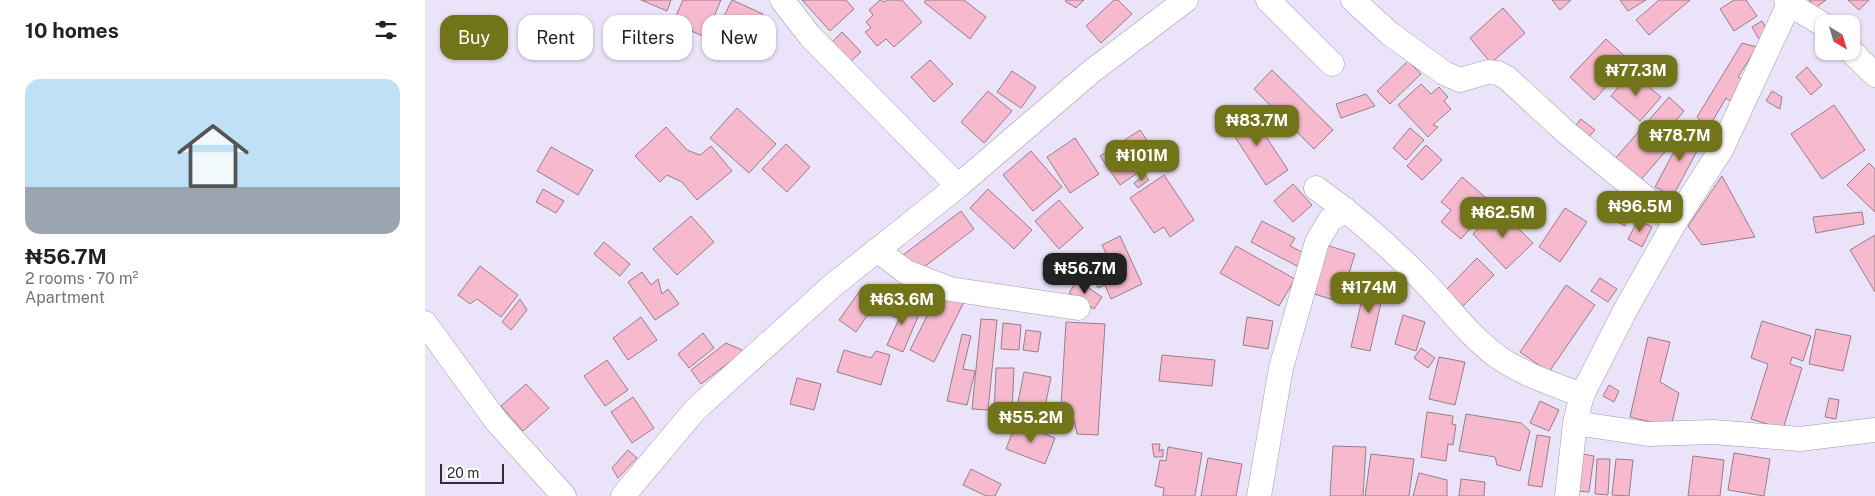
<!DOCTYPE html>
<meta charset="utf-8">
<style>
:root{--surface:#fff;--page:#f2f2f2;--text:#202124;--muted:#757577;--accent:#72741a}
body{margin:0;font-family:"Public Sans",sans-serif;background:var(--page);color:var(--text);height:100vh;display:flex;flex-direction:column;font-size:19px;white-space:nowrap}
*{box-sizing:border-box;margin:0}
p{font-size:16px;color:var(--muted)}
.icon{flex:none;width:28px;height:28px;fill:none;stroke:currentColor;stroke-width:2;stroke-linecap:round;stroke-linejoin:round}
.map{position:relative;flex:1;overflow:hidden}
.panel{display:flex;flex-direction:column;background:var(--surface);width:425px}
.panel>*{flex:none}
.banner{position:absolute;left:15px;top:15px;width:475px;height:45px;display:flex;gap:10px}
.needle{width:32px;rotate:142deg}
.tools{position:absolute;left:1390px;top:15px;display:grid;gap:10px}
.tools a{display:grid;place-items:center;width:45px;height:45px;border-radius:10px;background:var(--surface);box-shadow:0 1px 4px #0004;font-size:25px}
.scale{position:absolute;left:15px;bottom:12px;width:64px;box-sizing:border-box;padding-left:5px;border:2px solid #312e36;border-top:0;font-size:14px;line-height:18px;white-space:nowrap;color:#312e36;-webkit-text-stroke:4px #fff;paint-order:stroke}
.price{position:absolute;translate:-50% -42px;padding:0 11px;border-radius:10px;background:var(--accent);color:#fff;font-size:16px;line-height:32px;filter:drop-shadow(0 1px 2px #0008)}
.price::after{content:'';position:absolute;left:50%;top:30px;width:15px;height:11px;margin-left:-8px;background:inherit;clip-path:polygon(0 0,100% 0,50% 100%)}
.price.active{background:#222;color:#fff}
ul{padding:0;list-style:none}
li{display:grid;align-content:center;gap:10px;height:265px;padding:0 25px}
li span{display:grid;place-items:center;height:155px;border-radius:15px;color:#555}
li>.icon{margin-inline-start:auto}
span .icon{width:90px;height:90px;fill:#fffc;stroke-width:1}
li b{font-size:21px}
h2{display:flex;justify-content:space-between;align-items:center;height:60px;padding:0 25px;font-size:21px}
.pill{padding:0 18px;border-radius:15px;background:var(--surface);box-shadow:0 1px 4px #0004;font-size:18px;line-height:45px}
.pill.active{background:var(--accent);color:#fff}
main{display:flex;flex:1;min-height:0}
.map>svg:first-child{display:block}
</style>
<main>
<section class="panel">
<h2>10 homes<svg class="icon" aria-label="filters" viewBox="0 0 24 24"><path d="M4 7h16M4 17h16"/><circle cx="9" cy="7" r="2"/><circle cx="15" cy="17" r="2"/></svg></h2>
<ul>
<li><span style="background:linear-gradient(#bfe0f5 70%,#9aa5b1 0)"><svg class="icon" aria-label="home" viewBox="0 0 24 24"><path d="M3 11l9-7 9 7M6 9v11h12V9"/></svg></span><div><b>₦56.7M</b><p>2 rooms · 70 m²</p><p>Apartment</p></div></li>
</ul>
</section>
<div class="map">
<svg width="1450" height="496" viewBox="0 0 1450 496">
<rect width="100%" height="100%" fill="#ebe3f9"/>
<path fill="#f6b9ce" stroke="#977f87" d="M 216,0 L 246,0 L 242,11 Z
M 258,0 L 296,0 L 280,37 L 248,23 Z
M 307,0 L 338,14 L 323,46 L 292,30 Z
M 377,0 L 421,0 L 429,9 L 405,31 Z
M 455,0 L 460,2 L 462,0 L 477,0 L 497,22 L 469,47 L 461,39 L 452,46 L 440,32 L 446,28 L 441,22 L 448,15 L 444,10 Z
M 501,0 L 539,0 L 561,17 L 545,39 L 499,2 Z
M 642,0 L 659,0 L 651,8 L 640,1 Z
M 689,0 L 693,0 L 707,14 L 676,43 L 661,26 Z
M 1127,0 L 1146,0 L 1135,10 Z
M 1195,0 L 1221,0 L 1203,11 Z
M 1234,0 L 1265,0 L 1224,35 L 1211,20 Z
M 1309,0 L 1321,0 L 1332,16 L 1309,31 L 1295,9 Z
M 1384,0 L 1401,0 L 1390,8 Z
M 1423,0 L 1444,0 L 1434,10 Z
M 1078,8 L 1100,33 L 1066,63 L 1045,38 Z
M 1337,21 L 1344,33 L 1334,39 L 1327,27 Z
M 417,32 L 436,52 L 424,63 L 405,44 Z
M 1181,39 L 1205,61 L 1169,100 L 1145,77 Z
M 1317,43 L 1332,47 L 1313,77 L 1322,83 L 1307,102 L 1301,98 L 1283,129 L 1272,117 Z
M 505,60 L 528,84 L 509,102 L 486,77 Z
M 983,61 L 996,74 L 965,104 L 952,91 Z
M 1382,67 L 1397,85 L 1386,95 L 1371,77 Z
M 847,70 L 908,130 L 889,149 L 829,89 Z
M 587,71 L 611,87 L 596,108 L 572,92 Z
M 1206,72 L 1236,97 L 1215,121 L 1186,96 Z
M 996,84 L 1006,94 L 1014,87 L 1023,97 L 1019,101 L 1026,109 L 1008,125 L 1013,127 L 1003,137 L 973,105 Z
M 563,91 L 587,111 L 559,143 L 536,122 Z
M 1347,91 L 1357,97 L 1355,109 L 1341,101 Z
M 941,94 L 950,106 L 916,118 L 911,104 Z
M 1244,97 L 1259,111 L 1237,137 L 1246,145 L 1213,183 L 1188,161 Z
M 1409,105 L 1440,150 L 1397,179 L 1366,134 Z
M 312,108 L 351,144 L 324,173 L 285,138 Z
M 822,108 L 863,170 L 841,185 L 801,123 Z
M 1156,119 L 1170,130 L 1159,142 L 1146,131 Z
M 241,127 L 262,150 L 275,155 L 286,146 L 307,171 L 272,200 L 257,182 L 242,175 L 235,182 L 210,156 Z
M 1262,127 L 1280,136 L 1248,196 L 1230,187 Z
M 985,128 L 999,140 L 981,160 L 968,148 Z
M 715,130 L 734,158 L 695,185 L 675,156 Z
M 650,138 L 674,174 L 645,193 L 622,157 Z
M 361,144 L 385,167 L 362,192 L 337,169 Z
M 1001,145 L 1017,160 L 997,180 L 982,166 Z
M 126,147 L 168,170 L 153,195 L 112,171 Z
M 606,151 L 637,187 L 608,211 L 578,175 Z
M 1444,163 L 1450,169 L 1450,212 L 1422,185 Z
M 720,175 L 724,180 L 713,188 L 709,183 Z
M 739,175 L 769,220 L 745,237 L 739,227 L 729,233 L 705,198 Z
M 1297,176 L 1330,237 L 1277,245 L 1263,226 Z
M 1037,177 L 1067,203 L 1036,239 L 1016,222 L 1026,210 L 1016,202 Z
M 868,184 L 887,205 L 868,222 L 849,201 Z
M 118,189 L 139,201 L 131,213 L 111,202 Z
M 563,189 L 607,230 L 589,249 L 545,208 Z
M 1192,197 L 1211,207 L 1200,226 L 1182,216 Z
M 634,200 L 658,228 L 634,249 L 610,221 Z
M 1140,208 L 1162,222 L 1135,262 L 1114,247 Z
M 1074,209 L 1108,243 L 1081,269 L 1048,234 Z
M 536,211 L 549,229 L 491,273 L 478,255 Z
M 1437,212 L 1439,224 L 1391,233 L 1388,217 Z
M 266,216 L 289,242 L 252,275 L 228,249 Z
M 1213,220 L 1227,227 L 1217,247 L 1203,239 Z
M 837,221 L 870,238 L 865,246 L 879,253 L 872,266 L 826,242 Z
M 1450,235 L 1450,292 L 1425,250 Z
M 695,236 L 717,284 L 686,299 L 680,285 L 673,288 L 669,279 L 675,276 L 667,260 L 681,253 L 677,245 Z
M 179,242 L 205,264 L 195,276 L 169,254 Z
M 898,244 L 930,254 L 915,302 L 883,292 Z
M 811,246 L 870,279 L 854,306 L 795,273 Z
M 1052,258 L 1069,275 L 1035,309 L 1019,292 Z
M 55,266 L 93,295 L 76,317 L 52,299 L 45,304 L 33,295 Z
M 217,272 L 226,285 L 233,279 L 237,294 L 243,289 L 254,304 L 230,320 L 203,282 Z
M 942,277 L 961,281 L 945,351 L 926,347 Z
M 1175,278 L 1192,289 L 1183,302 L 1166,291 Z
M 652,280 L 677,297 L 669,309 L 644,293 Z
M 1141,285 L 1170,305 L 1124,372 L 1095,352 Z
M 437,288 L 460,290 L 431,332 L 414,320 Z
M 515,290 L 539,302 L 509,362 L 485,350 Z
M 95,299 L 102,310 L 86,330 L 77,322 Z
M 467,302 L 494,314 L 478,352 L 462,345 L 474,319 L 462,314 Z
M 978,315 L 1000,322 L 991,351 L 970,344 Z
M 216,317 L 232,340 L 203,360 L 188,338 Z
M 822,317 L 848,321 L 843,349 L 818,345 Z
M 556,319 L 572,320 L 563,410 L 547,409 Z
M 1337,321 L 1386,336 L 1378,361 L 1367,357 L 1365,364 L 1377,368 L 1358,429 L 1326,419 L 1343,364 L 1326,358 Z
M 641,322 L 680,324 L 673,435 L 652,434 L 649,420 L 635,423 Z
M 578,323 L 596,325 L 594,350 L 576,349 Z
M 1391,329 L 1426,336 L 1418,371 L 1384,364 Z
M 601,330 L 616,332 L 613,352 L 598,350 Z
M 278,333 L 289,348 L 264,368 L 253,354 Z
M 537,334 L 546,336 L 538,369 L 550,371 L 542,405 L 522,401 Z
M 1223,337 L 1245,342 L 1235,382 L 1254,393 L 1246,427 L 1205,417 Z
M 301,343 L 319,351 L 276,384 L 266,370 Z
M 996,348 L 1010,358 L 1003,368 L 989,358 Z
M 419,350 L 446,358 L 451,351 L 465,355 L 456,385 L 412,372 Z
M 737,355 L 790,360 L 787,386 L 734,381 Z
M 1014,357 L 1040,362 L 1030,405 L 1004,399 Z
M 182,360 L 203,390 L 180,406 L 159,376 Z
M 571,368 L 589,368 L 587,415 L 569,414 Z
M 599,372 L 626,377 L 617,422 L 590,417 Z
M 372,378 L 396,384 L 389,410 L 365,404 Z
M 101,384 L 124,408 L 98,431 L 76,406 Z
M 1184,385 L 1194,391 L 1189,402 L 1178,396 Z
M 208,397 L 229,428 L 207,443 L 186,412 Z
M 1404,398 L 1414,400 L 1411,419 L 1400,417 Z
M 1115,401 L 1134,410 L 1124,431 L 1105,423 Z
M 1002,412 L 1028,416 L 1027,424 L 1031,425 L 1028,445 L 1023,444 L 1021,461 L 996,457 Z
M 1041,414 L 1096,423 L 1105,431 L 1095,471 L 1072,465 L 1070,457 L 1034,451 Z
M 591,423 L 630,438 L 620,464 L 581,449 Z
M 1112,435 L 1125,437 L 1117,487 L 1103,485 Z
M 727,444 L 735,444 L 734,451 L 738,449 L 738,457 L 729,457 Z
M 908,446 L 941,447 L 938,496 L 905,496 Z
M 743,447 L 777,453 L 770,496 L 738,496 L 739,488 L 730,486 L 735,460 L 741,461 Z
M 203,450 L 212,458 L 193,478 L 187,468 Z
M 1309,453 L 1345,459 L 1339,496 L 1303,490 Z
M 946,454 L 989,459 L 984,496 L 940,496 Z
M 1157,454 L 1169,456 L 1164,492 L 1151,491 Z
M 1268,456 L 1299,460 L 1295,496 L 1263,496 Z
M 783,458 L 817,464 L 811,496 L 776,496 Z
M 1172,459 L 1185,459 L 1183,495 L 1170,494 Z
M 1191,459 L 1208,460 L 1204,496 L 1187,495 Z
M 546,469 L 576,484 L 570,496 L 561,496 L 538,485 Z
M 994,473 L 1022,480 L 1022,496 L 988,496 Z
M 1036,479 L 1060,482 L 1059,496 L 1034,496 Z"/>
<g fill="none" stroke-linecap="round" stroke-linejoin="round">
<g stroke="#a19aae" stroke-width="25">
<path id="street" d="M 357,0 L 385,36 L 533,186
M 843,0 L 907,64
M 928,0 L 964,33 L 1019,73 L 1035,80 L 1063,72 L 1073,73 L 1082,78 L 1143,134 L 1250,222
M 1361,0 L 1364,4 L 1399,25
M 1426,51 L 1450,75
M 891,188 C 933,218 971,252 1006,289 C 1028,313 1047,338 1073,357 C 1099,375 1128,384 1157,395
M 452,250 L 481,272 L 525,289 L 653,308
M 0,323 L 72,422 L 139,496
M 1150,423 L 1223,434 L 1288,432 L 1375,439 L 1450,430
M 198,496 L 270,410 L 407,286 L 533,186 L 667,71 L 761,0
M 834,496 L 856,368 L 892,242 L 905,220 L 921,210
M 1142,496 L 1150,423 L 1157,395 L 1202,307 L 1250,222 L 1297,148 L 1364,4"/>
</g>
<use href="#street" stroke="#fff" stroke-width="24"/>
</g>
</svg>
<div class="tools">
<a><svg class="needle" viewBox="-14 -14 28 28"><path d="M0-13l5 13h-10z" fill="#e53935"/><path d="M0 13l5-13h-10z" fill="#757577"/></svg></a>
</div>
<div class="scale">20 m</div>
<b class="price" style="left:1211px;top:97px">₦77.3M</b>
<b class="price" style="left:832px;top:147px">₦83.7M</b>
<b class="price" style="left:1255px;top:162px">₦78.7M</b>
<b class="price" style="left:717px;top:182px">₦101M</b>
<b class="price" style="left:1215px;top:233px">₦96.5M</b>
<b class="price" style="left:1078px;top:239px">₦62.5M</b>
<b class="price active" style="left:660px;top:295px">₦56.7M</b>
<b class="price" style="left:944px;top:314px">₦174M</b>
<b class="price" style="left:477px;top:326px">₦63.6M</b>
<b class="price" style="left:606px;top:444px">₦55.2M</b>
<div class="banner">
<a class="pill active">Buy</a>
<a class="pill">Rent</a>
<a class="pill">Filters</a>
<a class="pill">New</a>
</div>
</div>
</main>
